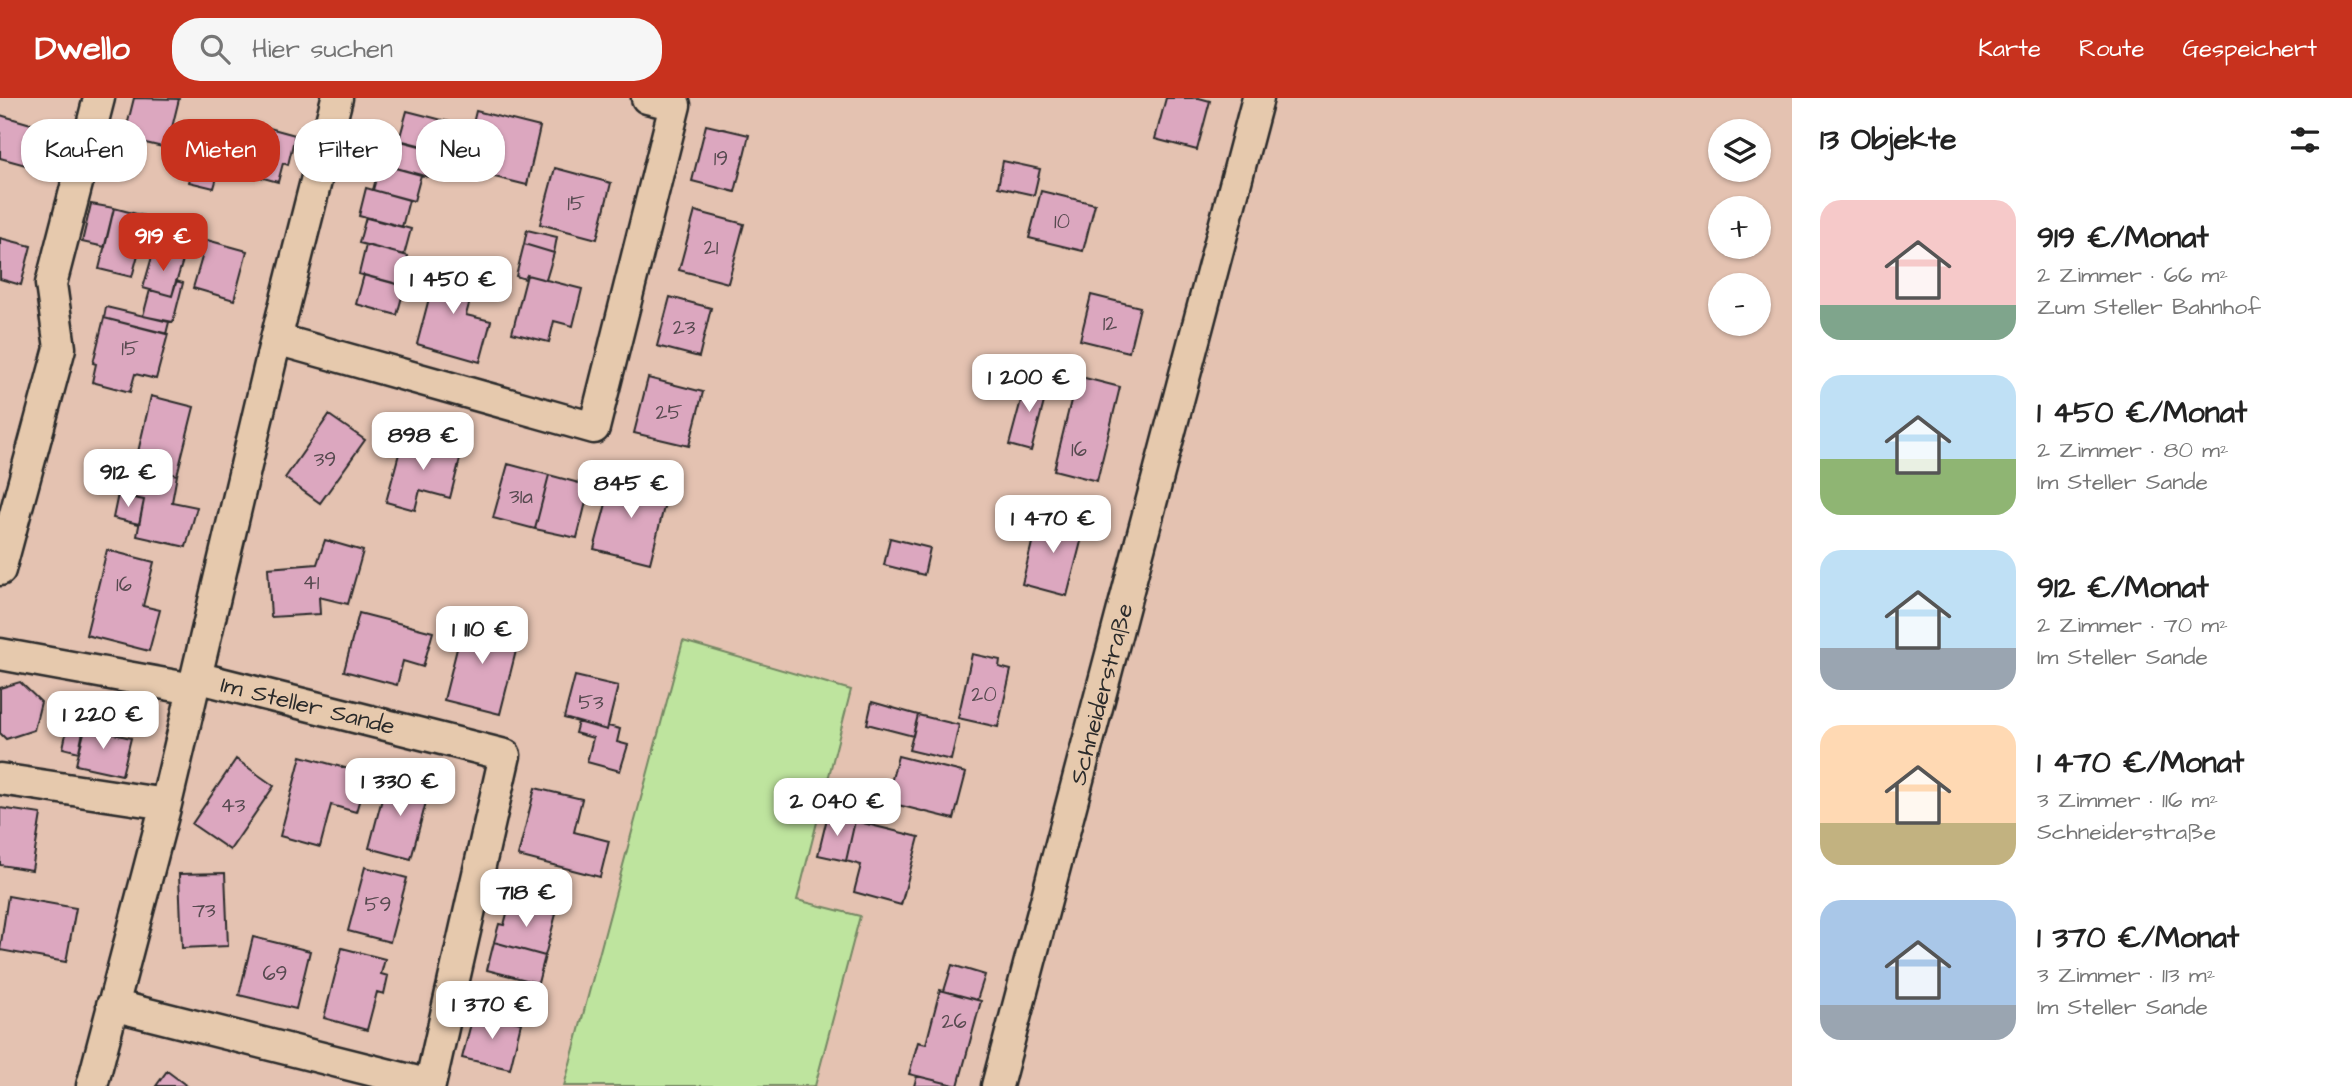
<!DOCTYPE html>
<html lang="de">
<meta charset="utf-8">
<style>
:root{--surface:#fff;--page:#f6f6f6;--text:#222;--muted:#767676;--accent:#c8321e}
body{margin:0;font-family:"Architects Daughter",sans-serif;background:var(--page);color:var(--text);height:100vh;display:flex;flex-direction:column;font-size:26px;white-space:nowrap}
*{box-sizing:border-box;margin:0}
p{font-size:23px;color:var(--muted)}
.icon{flex:none;width:38px;height:38px;fill:none;stroke:currentColor;stroke-width:2;stroke-linecap:round;stroke-linejoin:round}
.map{position:relative;flex:1;overflow:hidden}
.panel{display:flex;flex-direction:column;background:var(--surface);width:560px}
.panel>*{flex:none}
.banner{position:absolute;left:21px;top:21px;width:665px;height:63px;display:flex;gap:14px}
.controls{position:absolute;left:1708px;top:21px;display:grid;gap:14px}
.controls a{display:grid;place-items:center;width:63px;height:63px;border-radius:50%;background:var(--surface);box-shadow:0 2px 5px #0004;font-size:35px}
.price{position:absolute;translate:-50% -60px;padding:0 16px;border-radius:14px;background:#fff;color:#222;font-size:23px;line-height:46px;filter:drop-shadow(0 2px 4px #0008)}
.price::after{content:'';position:absolute;left:50%;top:42px;width:21px;height:16px;margin-left:-10px;background:inherit;clip-path:polygon(0 0,100% 0,50% 100%)}
.price.current{background:var(--accent);color:#fff}
ul{padding:0;list-style:none}
li{display:flex;align-items:center;gap:21px;height:175px;padding:0 28px}
li span{display:grid;place-items:center;flex:none;width:196px;height:140px;border-radius:21px;color:#555}
li>.icon{margin-inline-start:auto}
span .icon{width:84px;height:84px;fill:#fffc;stroke-width:1}
li b{font-size:30px}
h2{display:flex;justify-content:space-between;align-items:center;height:84px;padding:0 28px;font-size:30px}
.chip{padding:0 24px;border-radius:28px;background:var(--surface);box-shadow:0 2px 5px #0004;font-size:24px;line-height:63px}
.chip.current{background:var(--accent);color:#fff}
header{display:flex;align-items:center;gap:42px;box-sizing:border-box;height:98px;padding:0 35px;background:var(--accent);color:#fff}
header strong{font-size:33px}
nav{display:flex;gap:38px;margin-inline-start:auto;font-size:24px}
.search{width:490px;height:63px;background:var(--page);display:flex;align-items:center;gap:18px;box-sizing:border-box;padding:0 24px;border-radius:28px;color:var(--muted);font-size:26px}
main{display:flex;flex:1;min-height:0}
.map>svg:first-child{display:block}
</style>
<header>
<strong>Dwello</strong>
<div class="search"><svg class="icon" aria-label="search" viewBox="0 0 24 24"><circle cx="10" cy="10" r="6"/><path d="M15 15l6 6"/></svg>Hier suchen</div>
<nav><a>Karte</a><a>Route</a><a>Gespeichert</a></nav>
</header>
<main>
<div class="map">
<svg width="1792" height="988" viewBox="0 0 1792 988">
<rect width="100%" height="100%" fill="#e4c2b1"/>
<filter id="ink" filterUnits="userSpaceOnUse"><feTurbulence type="fractalNoise" baseFrequency=".0143" numOctaves="2"/><feDisplacementMap in="SourceGraphic" scale="14" xChannelSelector="R" yChannelSelector="G"/><feConvolveMatrix kernelMatrix="1 2 1 2 8 2 1 2 1" color-interpolation-filters="sRGB"/></filter>
<g filter="url(#ink)">
<path fill="#bee49e" stroke="#748864" stroke-width="2" d="M 683,543 L 851,592 L 797,802 L 860,818 L 815,988 L 564,988 Z"/>
<path fill="#dca7bf" stroke="#2b2b2b" stroke-width="2" d="M 134,0 L 179,1 L 167,50 L 124,40 Z
M 1166,0 L 1199,0 L 1210,3 L 1197,52 L 1155,41 Z
M 407,13 L 450,24 L 442,53 L 399,42 Z
M 476,13 L 540,29 L 527,87 L 462,71 Z
M 0,17 L 55,33 L 44,72 L 0,60 Z
M 251,25 L 295,37 L 288,67 L 283,65 L 278,84 L 238,73 Z
M 706,27 L 749,37 L 735,94 L 692,83 Z
M 393,41 L 435,52 L 428,79 L 386,67 Z
M 199,44 L 225,51 L 214,90 L 189,84 Z
M 1003,63 L 1040,71 L 1034,97 L 998,89 Z
M 380,66 L 421,77 L 414,103 L 373,92 Z
M 555,70 L 611,85 L 597,141 L 540,126 Z
M 366,90 L 409,102 L 402,129 L 359,118 Z
M 1041,93 L 1095,106 L 1083,153 L 1029,140 Z
M 91,106 L 114,110 L 105,149 L 82,144 Z
M 114,110 L 148,119 L 132,179 L 99,171 Z
M 695,113 L 744,126 L 728,185 L 679,172 Z
M 366,119 L 411,131 L 404,157 L 359,145 Z
M 527,132 L 557,139 L 554,155 L 524,146 Z
M 0,140 L 31,148 L 21,187 L 0,181 Z
M 207,142 L 247,153 L 234,202 L 193,190 Z
M 524,146 L 554,155 L 546,182 L 527,177 L 525,181 L 516,178 Z
M 366,147 L 408,158 L 400,187 L 359,176 Z
M 154,152 L 184,159 L 172,198 L 143,190 Z
M 438,166 L 477,177 L 466,217 L 491,223 L 480,264 L 417,246 Z
M 364,177 L 405,188 L 397,217 L 356,206 Z
M 527,177 L 582,191 L 573,228 L 554,223 L 549,244 L 512,235 Z
M 176,183 L 183,185 L 173,224 L 143,218 L 150,192 L 172,198 Z
M 1091,197 L 1140,209 L 1129,254 L 1080,242 Z
M 670,199 L 711,210 L 699,259 L 657,248 Z
M 106,209 L 169,224 L 166,236 L 104,220 Z
M 104,220 L 168,236 L 156,281 L 135,276 L 130,294 L 92,284 L 96,266 L 93,265 Z
M 1077,278 L 1120,289 L 1097,383 L 1054,372 Z
M 648,280 L 703,294 L 689,348 L 634,335 Z
M 1027,280 L 1049,285 L 1031,353 L 1009,347 Z
M 151,298 L 194,309 L 177,377 L 135,367 Z
M 329,317 L 365,342 L 320,405 L 285,380 Z
M 404,337 L 462,353 L 450,400 L 420,392 L 415,412 L 386,404 Z
M 131,366 L 177,377 L 172,404 L 197,409 L 186,449 L 137,438 L 144,402 L 123,398 Z
M 508,366 L 549,377 L 535,431 L 493,420 Z
M 549,377 L 590,388 L 577,440 L 535,431 Z
M 613,379 L 668,393 L 650,465 L 594,451 Z
M 118,396 L 144,402 L 139,426 L 113,420 Z
M 1039,416 L 1085,428 L 1067,498 L 1022,486 Z
M 890,440 L 930,450 L 924,477 L 884,467 Z
M 325,442 L 363,453 L 348,506 L 319,499 L 320,516 L 271,519 L 268,470 L 317,466 Z
M 107,452 L 154,464 L 143,508 L 160,512 L 149,553 L 86,537 Z
M 359,515 L 433,534 L 423,569 L 403,563 L 397,587 L 344,573 Z
M 465,519 L 521,533 L 500,616 L 444,602 Z
M 972,556 L 1000,562 L 999,569 L 1011,572 L 998,629 L 958,620 Z
M 575,578 L 618,588 L 607,632 L 564,620 Z
M 20,584 L 41,604 L 34,632 L 6,641 L 0,635 L 0,590 Z
M 872,604 L 918,617 L 913,638 L 867,626 Z
M 71,612 L 89,615 L 79,654 L 63,650 Z
M 918,617 L 959,627 L 951,662 L 909,652 Z
M 578,624 L 607,632 L 608,628 L 620,631 L 617,644 L 628,647 L 620,673 L 587,664 L 593,640 L 575,635 Z
M 84,629 L 131,640 L 122,677 L 76,667 Z
M 301,658 L 367,676 L 356,714 L 331,707 L 320,749 L 280,738 Z
M 898,658 L 966,675 L 954,721 L 886,704 Z
M 236,661 L 274,688 L 230,752 L 192,726 Z
M 388,678 L 430,689 L 411,761 L 369,750 Z
M 535,690 L 582,701 L 574,734 L 609,743 L 600,779 L 518,758 Z
M 0,710 L 41,716 L 32,772 L 0,767 Z
M 828,716 L 855,723 L 846,763 L 818,757 Z
M 855,723 L 919,739 L 901,807 L 854,794 L 861,767 L 846,763 Z
M 365,769 L 407,780 L 390,844 L 348,833 Z
M 225,775 L 228,848 L 182,850 L 179,776 Z
M 8,798 L 76,810 L 66,864 L 0,852 Z
M 510,804 L 556,816 L 545,858 L 494,844 L 499,826 L 504,827 Z
M 253,839 L 310,853 L 296,911 L 239,897 Z
M 494,844 L 545,858 L 538,885 L 487,872 Z
M 342,850 L 385,861 L 381,876 L 388,878 L 384,896 L 377,894 L 367,932 L 324,920 Z
M 952,867 L 985,877 L 977,902 L 944,893 Z
M 940,892 L 981,903 L 958,988 L 909,976 L 918,944 L 926,946 Z
M 474,914 L 521,925 L 510,971 L 462,960 Z
M 167,973 L 187,988 L 156,988 Z
M 917,978 L 954,987 L 954,988 L 914,988 Z"/>
<g fill="none" stroke-linecap="round" stroke-linejoin="round">
<g stroke="#2b2b2b" stroke-width="35">
<path id="street" d="M 276,241 L 594,330 L 675,7 L 647,0
M 0,472 L 60,250 L 51,186 L 99,0
M 0,556 L 193,591
M 0,681 L 166,706
M 112,907 L 430,987 L 505,657 L 196,579
M 92,988 L 166,706 L 276,241 L 337,0
M 997,988 L 1258,0"/>
</g>
<use href="#street" stroke="#e6c9ad" stroke-width="30"/>
</g>
</g>
<g text-anchor="middle" stroke-width="6" stroke-linejoin="round" paint-order="stroke">
<g font-size="21" fill="#574a50">
<text x="721" y="67">19</text>
<text x="576" y="112">15</text>
<text x="1062" y="130">10</text>
<text x="711" y="156">21</text>
<text x="1110" y="232">12</text>
<text x="684" y="236">23</text>
<text x="130" y="257">15</text>
<text x="669" y="321">25</text>
<text x="1079" y="358">16</text>
<text x="325" y="368">39</text>
<text x="521" y="405">31a</text>
<text x="311" y="491">41</text>
<text x="124" y="493">16</text>
<text x="984" y="603">20</text>
<text x="591" y="611">53</text>
<text x="233" y="714">43</text>
<text x="378" y="813">59</text>
<text x="204" y="819">73</text>
<text x="275" y="882">69</text>
<text x="954" y="930">26</text>
</g>
<g font-size="24" fill="#2b2b2b" stroke="#e6c9ad">
<text transform="translate(1101 596) rotate(-75)" y="8">Schneiderstraße</text>
<text transform="translate(308 607) rotate(14)" y="8">Im Steller Sande</text>
</g>
</g>
</svg>
<div class="controls">
<a><svg class="icon" aria-label="layers" viewBox="0 0 24 24"><path d="M12 4l9 5-9 5-9-5zM3 14l9 5 9-5"/></svg></a>
<a>+</a>
<a>−</a>
</div>
<b class="price current" style="left:163px;top:175px">919 €</b>
<b class="price" style="left:453px;top:218px">1 450 €</b>
<b class="price" style="left:1029px;top:316px">1 200 €</b>
<b class="price" style="left:423px;top:374px">898 €</b>
<b class="price" style="left:128px;top:411px">912 €</b>
<b class="price" style="left:631px;top:422px">845 €</b>
<b class="price" style="left:1053px;top:457px">1 470 €</b>
<b class="price" style="left:482px;top:568px">1 110 €</b>
<b class="price" style="left:103px;top:653px">1 220 €</b>
<b class="price" style="left:400px;top:720px">1 330 €</b>
<b class="price" style="left:837px;top:740px">2 040 €</b>
<b class="price" style="left:526px;top:831px">718 €</b>
<b class="price" style="left:492px;top:943px">1 370 €</b>
<div class="banner">
<a class="chip">Kaufen</a>
<a class="chip current">Mieten</a>
<a class="chip">Filter</a>
<a class="chip">Neu</a>
</div>
</div>
<section class="panel">
<h2>13 Objekte<svg class="icon" aria-label="filters" viewBox="0 0 24 24"><path d="M4 7h16M4 17h16"/><circle cx="9" cy="7" r="2"/><circle cx="15" cy="17" r="2"/></svg></h2>
<ul>
<li><span style="background:linear-gradient(#f6c9c9 75%,#7fa58c 0)"><svg class="icon" aria-label="home" viewBox="0 0 24 24"><path d="M3 11l9-7 9 7M6 9v11h12V9"/></svg></span><div><b>919 €/Monat</b><p>2 Zimmer · 66 m²</p><p>Zum Steller Bahnhof</p></div></li>
<li><span style="background:linear-gradient(#bfe0f5 60%,#8fb573 0)"><svg class="icon" aria-label="home" viewBox="0 0 24 24"><path d="M3 11l9-7 9 7M6 9v11h12V9"/></svg></span><div><b>1 450 €/Monat</b><p>2 Zimmer · 80 m²</p><p>Im Steller Sande</p></div></li>
<li><span style="background:linear-gradient(#bfe0f5 70%,#9aa5b1 0)"><svg class="icon" aria-label="home" viewBox="0 0 24 24"><path d="M3 11l9-7 9 7M6 9v11h12V9"/></svg></span><div><b>912 €/Monat</b><p>2 Zimmer · 70 m²</p><p>Im Steller Sande</p></div></li>
<li><span style="background:linear-gradient(#ffd9b3 70%,#c2b280 0)"><svg class="icon" aria-label="home" viewBox="0 0 24 24"><path d="M3 11l9-7 9 7M6 9v11h12V9"/></svg></span><div><b>1 470 €/Monat</b><p>3 Zimmer · 116 m²</p><p>Schneiderstraße</p></div></li>
<li><span style="background:linear-gradient(#a9c7e8 75%,#9aa5b1 0)"><svg class="icon" aria-label="home" viewBox="0 0 24 24"><path d="M3 11l9-7 9 7M6 9v11h12V9"/></svg></span><div><b>1 370 €/Monat</b><p>3 Zimmer · 113 m²</p><p>Im Steller Sande</p></div></li>
</ul>
</section>
</main>
